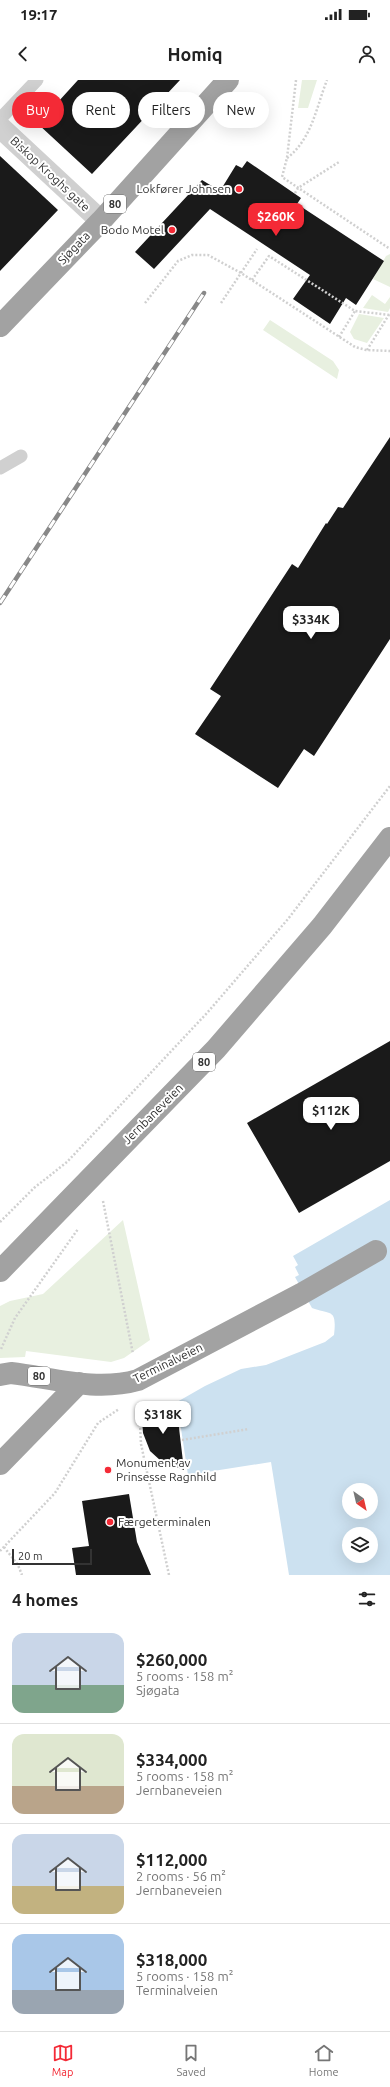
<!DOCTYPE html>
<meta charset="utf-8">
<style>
:root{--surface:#fff;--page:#f6f6f6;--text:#222;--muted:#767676;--line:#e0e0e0;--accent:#f42a36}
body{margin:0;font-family:Ubuntu,sans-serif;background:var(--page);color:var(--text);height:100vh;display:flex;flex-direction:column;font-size:15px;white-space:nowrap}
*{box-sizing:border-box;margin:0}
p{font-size:13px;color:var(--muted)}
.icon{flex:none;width:22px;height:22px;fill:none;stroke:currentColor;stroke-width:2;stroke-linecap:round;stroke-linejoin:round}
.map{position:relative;height:1495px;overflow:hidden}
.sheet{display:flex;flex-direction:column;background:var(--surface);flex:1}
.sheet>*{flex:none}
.top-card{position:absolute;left:12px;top:12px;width:366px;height:36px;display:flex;gap:8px}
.needle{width:26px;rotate:146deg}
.buttons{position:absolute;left:342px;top:1403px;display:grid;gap:8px}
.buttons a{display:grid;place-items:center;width:36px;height:36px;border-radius:50%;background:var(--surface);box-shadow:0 4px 16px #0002;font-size:20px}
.scale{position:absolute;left:12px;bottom:10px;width:80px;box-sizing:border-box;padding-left:4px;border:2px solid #333;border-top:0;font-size:11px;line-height:14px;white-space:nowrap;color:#333;-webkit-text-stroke:3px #fff;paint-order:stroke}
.price{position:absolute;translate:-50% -34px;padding:0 9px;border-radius:8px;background:#fff;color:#222;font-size:13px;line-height:26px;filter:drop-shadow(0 1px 2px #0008)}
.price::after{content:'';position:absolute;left:50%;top:24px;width:12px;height:9px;margin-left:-6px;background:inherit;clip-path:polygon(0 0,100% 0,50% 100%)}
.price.active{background:var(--accent);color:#fff}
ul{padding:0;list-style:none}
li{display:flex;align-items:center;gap:12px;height:100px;padding:0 12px}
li+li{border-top:1px solid var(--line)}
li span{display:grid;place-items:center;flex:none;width:112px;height:80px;border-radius:12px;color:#555}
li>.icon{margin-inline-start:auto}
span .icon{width:48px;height:48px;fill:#fffc;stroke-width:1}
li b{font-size:17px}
h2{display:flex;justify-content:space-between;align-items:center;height:48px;padding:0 12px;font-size:17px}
.chip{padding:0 14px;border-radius:18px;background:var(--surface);box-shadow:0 4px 16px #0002;font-size:14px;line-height:36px}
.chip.active{background:var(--accent);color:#fff}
.status{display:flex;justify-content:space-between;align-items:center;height:28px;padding:0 20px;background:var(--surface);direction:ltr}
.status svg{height:11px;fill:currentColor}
header{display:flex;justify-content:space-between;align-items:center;height:52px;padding:0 12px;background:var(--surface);font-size:18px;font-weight:700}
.dock{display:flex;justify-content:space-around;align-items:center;height:56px;border-top:1px solid var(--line);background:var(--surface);font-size:11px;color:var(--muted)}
.dock a{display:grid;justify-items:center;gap:2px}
.dock .active{color:var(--accent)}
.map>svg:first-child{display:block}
</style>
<div class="status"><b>19:17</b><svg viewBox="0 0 49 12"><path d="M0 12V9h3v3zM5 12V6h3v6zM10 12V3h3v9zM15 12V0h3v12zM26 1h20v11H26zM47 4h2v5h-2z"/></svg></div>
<header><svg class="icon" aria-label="back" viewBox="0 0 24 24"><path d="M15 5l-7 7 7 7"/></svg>Homiq<svg class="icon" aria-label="person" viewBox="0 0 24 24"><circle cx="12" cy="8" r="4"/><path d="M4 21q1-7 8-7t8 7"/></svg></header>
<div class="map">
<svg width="390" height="1495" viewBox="0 0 390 1495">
<rect width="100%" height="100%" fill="#fff"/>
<path fill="#e8f0e0" d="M 302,0 L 317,0 L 308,28 L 298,28 Z
M 390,174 L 390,207 L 373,199 L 386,176 Z
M 372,215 L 385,224 L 390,217 L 390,228 L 388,232 L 363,228 Z
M 359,234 L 384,238 L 367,263 L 354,259 L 350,252 Z
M 270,240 L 333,281 L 339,290 L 337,299 L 263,250 Z
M 123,1140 L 150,1260 L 124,1278 L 111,1282 L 26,1271 L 25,1277 L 0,1278 L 0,1226 L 10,1221 L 43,1214 Z"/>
<path fill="#cce1f0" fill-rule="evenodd" d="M 390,1120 L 390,1495 L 289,1495 L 271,1382 L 188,1395 L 177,1322 L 205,1306 L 241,1289 L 266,1285 L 325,1262 L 334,1255 C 337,1228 331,1235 312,1228 L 295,1197 L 299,1195 L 295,1187 L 298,1185 L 293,1176 ZM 349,1410 L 371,1410 L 371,1432 L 349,1432 ZM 349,1454 L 371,1454 L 371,1476 L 349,1476 Z"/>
<path fill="#1a1a1a" d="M 78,0 L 180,0 L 92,94 L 38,44 Z
M 0,76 L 58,130 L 0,191 Z
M 247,81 L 301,118 L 297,124 L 384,181 L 356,225 L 346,218 L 330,244 L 293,219 L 310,195 L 210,129 L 154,189 L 135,172 L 202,100 L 220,111 L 236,85 L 242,88 Z
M 390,357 L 390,559 L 314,676 L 304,669 L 278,708 L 195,654 L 221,616 L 210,609 L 292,484 L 298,488 L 326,443 L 327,444 L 338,427 L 343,428 Z
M 390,961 L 390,1081 L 299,1133 L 247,1043 Z
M 141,1326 L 177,1331 L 184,1390 L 161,1381 L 150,1371 L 143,1353 Z
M 129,1414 L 137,1462 L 151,1495 L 76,1495 L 72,1468 L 89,1466 L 82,1421 Z"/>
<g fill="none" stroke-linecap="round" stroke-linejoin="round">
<path stroke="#d0d0d0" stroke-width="2.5" stroke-dasharray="2 2" stroke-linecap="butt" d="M 296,0 L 287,78 L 282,97 L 390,169
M 287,78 C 312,59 316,28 327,0
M 295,113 L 298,108 L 339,82
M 252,200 L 269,176 L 355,231 L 390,235
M 145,223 L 178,181 L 192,175 L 208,175 L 241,193 L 355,267 L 366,270 L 390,271
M 221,223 L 257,169
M 339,257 L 355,231
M 367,270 L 390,233
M 103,1121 L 133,1274
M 0,1142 L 34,1108 L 67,1082 L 207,933 L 288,839 L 390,706
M 1,1269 L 15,1238 L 78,1149
M 139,1324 L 141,1364 L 169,1495
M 182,1360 L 249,1349
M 4,1467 L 18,1485 L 22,1495
M 0,1471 L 55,1413 L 98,1343 L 119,1329"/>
<path stroke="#d0d0d0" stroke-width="13" d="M 0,39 L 37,0
M 0,388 L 21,376"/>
<path stroke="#d0d0d0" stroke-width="22" d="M 0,47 L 101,141"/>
<path stroke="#a2a2a2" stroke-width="22" d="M 0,246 L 101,141 L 228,0
M 0,1191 L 216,969 L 322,846 L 390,758
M 0,1295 L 11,1293 C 53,1298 96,1312 138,1300 L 301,1214 L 376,1171
M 0,1384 L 79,1303"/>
<g stroke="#888" stroke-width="4.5">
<path id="rail" d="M 0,523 L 204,213"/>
</g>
<use href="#rail" stroke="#fff" stroke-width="3" stroke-dasharray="9" stroke-linecap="butt"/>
</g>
<g fill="#f42a36" stroke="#fff" stroke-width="1.5">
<circle cx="239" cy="109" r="4"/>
<circle cx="172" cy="150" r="4"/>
<circle cx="108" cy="1390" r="4"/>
<circle cx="110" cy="1442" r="4"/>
</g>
<g text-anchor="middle" stroke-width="4" stroke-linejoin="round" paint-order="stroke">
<g fill="#fff" stroke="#707070" stroke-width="1">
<rect x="104" y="115" width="22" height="18" rx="3"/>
<rect x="193" y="973" width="22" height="18" rx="3"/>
<rect x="28" y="1287" width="22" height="18" rx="3"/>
</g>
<g font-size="11" font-weight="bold" fill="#333">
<text x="115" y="128">80</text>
<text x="204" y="986">80</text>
<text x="39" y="1300">80</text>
</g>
<g font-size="12" fill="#333" stroke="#fff">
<text transform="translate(50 94) rotate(43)" y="4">Biskop Kroghs gate</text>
<text transform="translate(74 168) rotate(-46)" y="4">Sjøgata</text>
<text transform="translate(153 1034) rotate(-45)" y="4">Jernbaneveien</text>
<text transform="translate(168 1283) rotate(-26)" y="4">Terminalveien</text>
</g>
<g font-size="12" fill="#333" stroke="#fff" text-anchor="end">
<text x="231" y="113">Lokfører Johnsen</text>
<text x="164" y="154">Bodo Motel</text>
<text x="116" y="1387" text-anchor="start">Monument av<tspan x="116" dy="14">Prinsesse Ragnhild</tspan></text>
<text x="118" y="1446" text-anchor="start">Færgeterminalen</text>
</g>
</g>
</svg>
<div class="buttons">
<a><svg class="needle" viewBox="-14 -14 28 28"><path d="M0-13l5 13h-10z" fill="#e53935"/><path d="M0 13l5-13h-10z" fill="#767676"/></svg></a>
<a><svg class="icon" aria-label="layers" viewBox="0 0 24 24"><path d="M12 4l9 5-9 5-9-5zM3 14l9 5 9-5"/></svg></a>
</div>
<div class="scale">20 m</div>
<b class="price active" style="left:276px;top:157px">$260K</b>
<b class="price" style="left:311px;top:560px">$334K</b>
<b class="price" style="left:331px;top:1051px">$112K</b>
<b class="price" style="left:163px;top:1355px">$318K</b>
<div class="top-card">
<a class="chip active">Buy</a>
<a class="chip">Rent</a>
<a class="chip">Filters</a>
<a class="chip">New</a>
</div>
</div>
<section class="sheet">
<h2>4 homes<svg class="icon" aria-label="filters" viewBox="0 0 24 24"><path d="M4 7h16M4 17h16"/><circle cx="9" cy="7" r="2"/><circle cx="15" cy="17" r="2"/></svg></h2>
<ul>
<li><span style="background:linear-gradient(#c9d6e8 65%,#7fa58c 0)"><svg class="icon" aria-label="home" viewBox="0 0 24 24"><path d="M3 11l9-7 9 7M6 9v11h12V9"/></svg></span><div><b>$260,000</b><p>5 rooms · 158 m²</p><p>Sjøgata</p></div></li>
<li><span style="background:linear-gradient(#dfe7d0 65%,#b9a48a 0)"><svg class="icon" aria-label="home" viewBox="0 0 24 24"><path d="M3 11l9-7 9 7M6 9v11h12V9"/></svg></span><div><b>$334,000</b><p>5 rooms · 158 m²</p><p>Jernbaneveien</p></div></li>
<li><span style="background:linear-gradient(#c9d6e8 65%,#c2b280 0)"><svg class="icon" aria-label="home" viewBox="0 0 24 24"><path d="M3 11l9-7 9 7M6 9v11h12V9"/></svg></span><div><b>$112,000</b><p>2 rooms · 56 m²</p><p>Jernbaneveien</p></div></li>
<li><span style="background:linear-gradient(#a9c7e8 70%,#9aa5b1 0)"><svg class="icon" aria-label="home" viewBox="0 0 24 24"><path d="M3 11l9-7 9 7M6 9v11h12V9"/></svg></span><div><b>$318,000</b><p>5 rooms · 158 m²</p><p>Terminalveien</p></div></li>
</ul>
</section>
<nav class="dock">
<a class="active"><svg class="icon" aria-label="map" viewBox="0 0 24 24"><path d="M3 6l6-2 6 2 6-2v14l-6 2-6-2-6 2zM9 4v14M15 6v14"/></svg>Map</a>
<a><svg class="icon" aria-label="saved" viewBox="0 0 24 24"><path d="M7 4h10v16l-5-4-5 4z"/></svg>Saved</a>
<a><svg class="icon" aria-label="home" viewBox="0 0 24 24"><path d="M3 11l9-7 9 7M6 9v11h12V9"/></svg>Home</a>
</nav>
